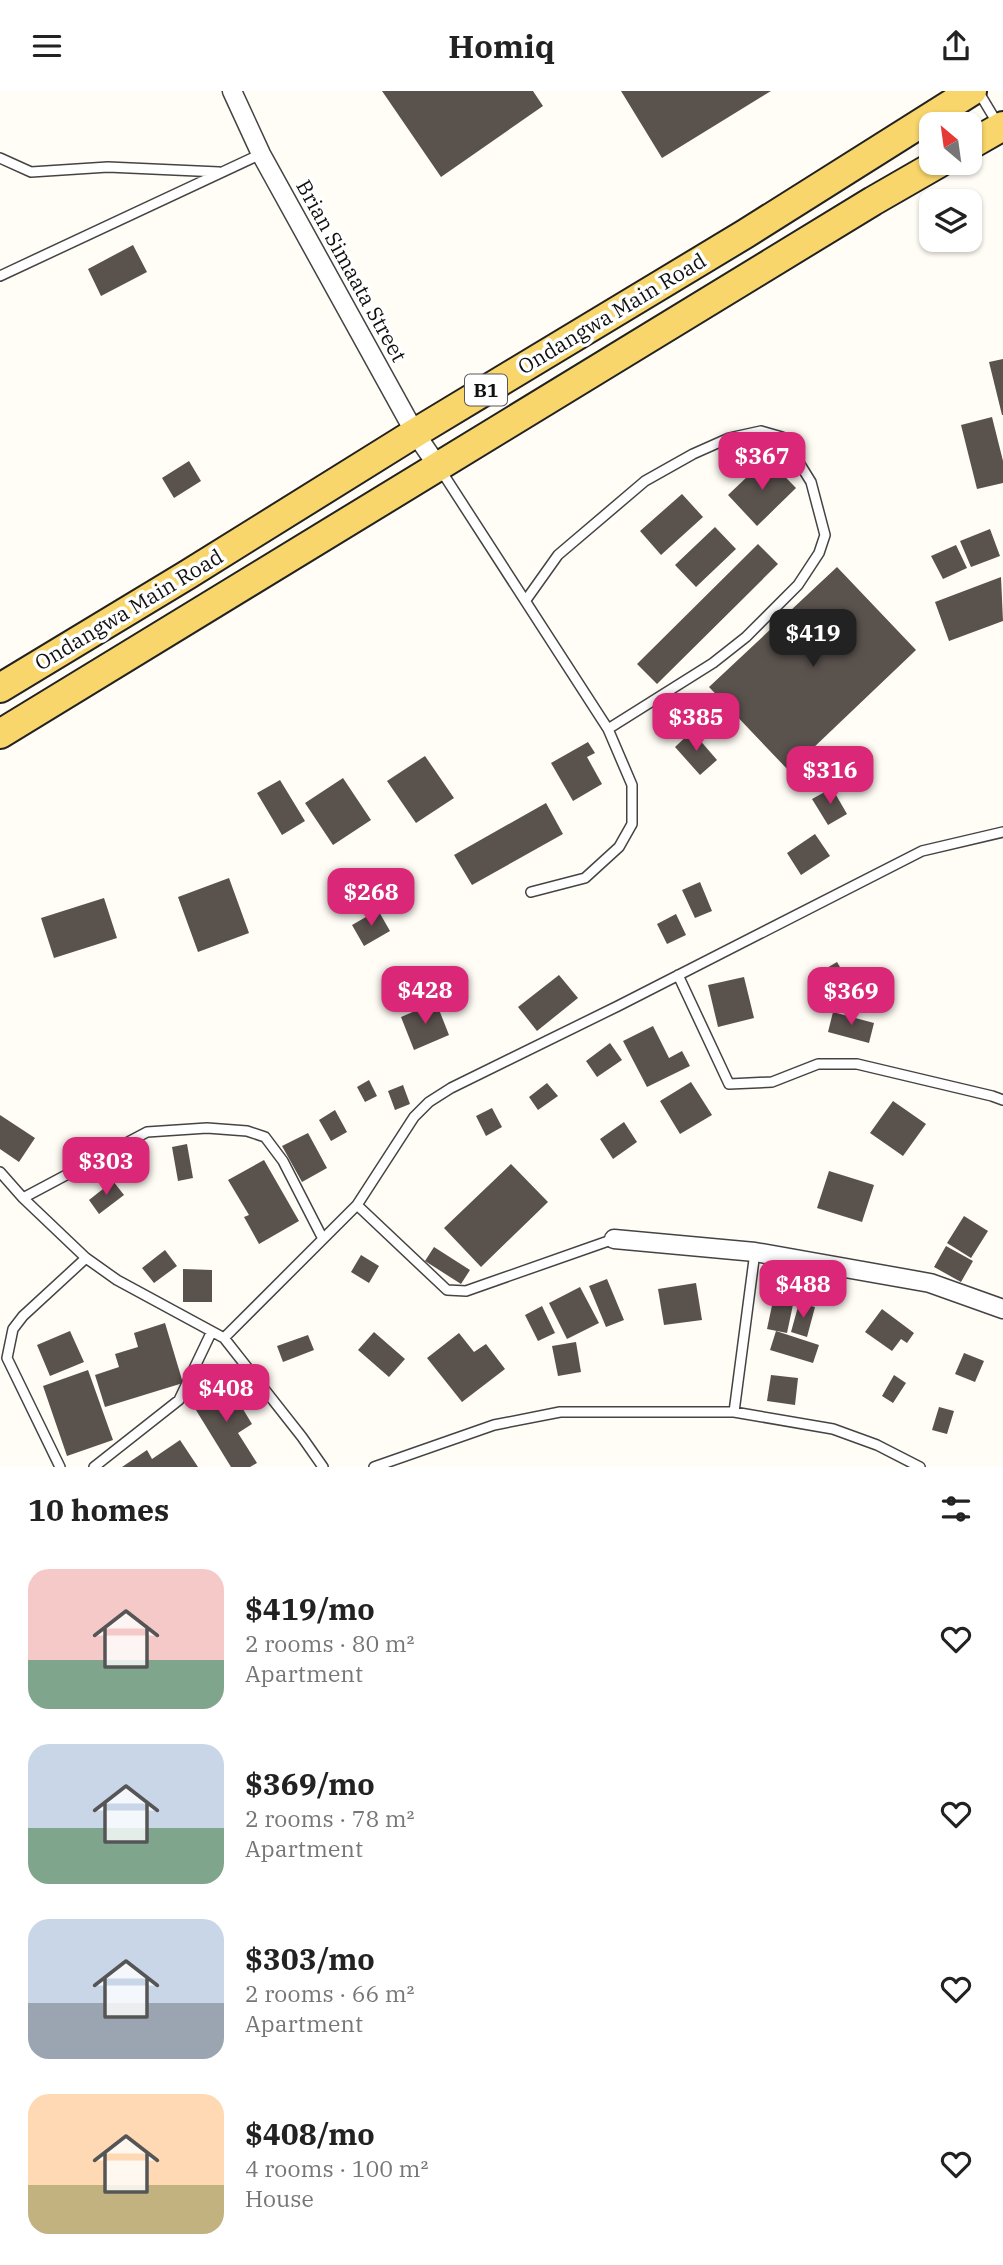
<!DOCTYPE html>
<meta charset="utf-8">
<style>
:root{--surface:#fff;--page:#f6f6f6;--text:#222;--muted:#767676;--accent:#db2777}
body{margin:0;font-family:"IBM Plex Serif",serif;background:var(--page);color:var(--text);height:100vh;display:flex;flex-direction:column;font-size:26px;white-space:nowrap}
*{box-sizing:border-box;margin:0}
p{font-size:23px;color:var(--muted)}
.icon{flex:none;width:38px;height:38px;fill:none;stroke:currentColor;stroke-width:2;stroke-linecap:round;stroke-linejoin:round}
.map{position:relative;height:1376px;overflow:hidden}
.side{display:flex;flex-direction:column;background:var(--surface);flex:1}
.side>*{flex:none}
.needle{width:46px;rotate:331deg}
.fabs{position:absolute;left:919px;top:21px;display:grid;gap:14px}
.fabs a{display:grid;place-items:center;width:63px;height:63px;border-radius:14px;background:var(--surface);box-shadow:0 2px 5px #0004;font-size:35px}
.price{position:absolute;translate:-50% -60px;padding:0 16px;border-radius:14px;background:var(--accent);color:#fff;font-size:23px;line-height:46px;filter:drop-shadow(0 2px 4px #0008)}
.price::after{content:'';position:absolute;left:50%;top:42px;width:21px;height:16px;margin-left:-10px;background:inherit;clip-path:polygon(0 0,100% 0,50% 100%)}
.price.on{background:#222;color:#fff}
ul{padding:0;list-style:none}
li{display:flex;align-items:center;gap:21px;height:175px;padding:0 28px}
li span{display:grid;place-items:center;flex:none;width:196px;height:140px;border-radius:21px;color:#555}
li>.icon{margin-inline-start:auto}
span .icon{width:84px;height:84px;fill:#fffc;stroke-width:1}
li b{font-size:30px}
h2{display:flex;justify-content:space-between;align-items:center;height:84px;padding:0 28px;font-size:30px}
header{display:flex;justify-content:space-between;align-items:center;height:91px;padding:0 28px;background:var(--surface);font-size:32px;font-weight:800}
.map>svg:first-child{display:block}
</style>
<header><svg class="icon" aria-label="menu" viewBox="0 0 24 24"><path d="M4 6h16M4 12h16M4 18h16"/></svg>Homiq<svg class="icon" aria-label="share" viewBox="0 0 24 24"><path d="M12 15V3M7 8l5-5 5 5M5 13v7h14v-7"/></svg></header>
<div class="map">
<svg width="1003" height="1376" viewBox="0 0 1003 1376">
<rect width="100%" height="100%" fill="#fffdf5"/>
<path fill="#5a524d" d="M 382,0 L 533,0 L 543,15 L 441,86 Z
M 621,0 L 771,0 L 662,67 Z
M 133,154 L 147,181 L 101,205 L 88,178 Z
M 1003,268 L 1003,324 L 1002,324 L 989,271 Z
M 992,326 L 1003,370 L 1003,392 L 977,398 L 961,334 Z
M 767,367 L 796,397 L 757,435 L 728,404 Z
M 189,370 L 201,390 L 174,407 L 162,387 Z
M 682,403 L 703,426 L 661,464 L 640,440 Z
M 715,436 L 736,458 L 696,496 L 675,474 Z
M 990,438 L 1000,465 L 971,476 L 960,450 Z
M 758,453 L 778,473 L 657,593 L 637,573 Z
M 956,454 L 967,477 L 943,488 L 931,465 Z
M 837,476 L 916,559 L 789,680 L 709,596 Z
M 1001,486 L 1003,530 L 949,550 L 935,511 Z
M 692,640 L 717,669 L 700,684 L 675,656 Z
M 588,651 L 595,662 L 587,666 L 602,693 L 573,710 L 551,672 Z
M 425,665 L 454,707 L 416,732 L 387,690 Z
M 343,687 L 371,729 L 333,754 L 305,712 Z
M 280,689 L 305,730 L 282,744 L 257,702 Z
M 832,697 L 847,723 L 828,734 L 812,708 Z
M 546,712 L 563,743 L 472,794 L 454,764 Z
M 815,743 L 830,765 L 801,784 L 787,762 Z
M 229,787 L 249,842 L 198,861 L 178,806 Z
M 700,791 L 712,820 L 695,827 L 682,799 Z
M 104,807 L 117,847 L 54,867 L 41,827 Z
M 378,819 L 390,840 L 364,855 L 352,834 Z
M 676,823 L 686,844 L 667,853 L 657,833 Z
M 837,871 L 852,896 L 835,906 L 820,881 Z
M 559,884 L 578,907 L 537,940 L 518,916 Z
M 744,886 L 754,927 L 718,936 L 708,894 Z
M 436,911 L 449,944 L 414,959 L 401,926 Z
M 833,921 L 874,932 L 869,952 L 828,941 Z
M 653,935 L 669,967 L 682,960 L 690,975 L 647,996 L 623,950 Z
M 610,952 L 622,969 L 597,986 L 586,970 Z
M 369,989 L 377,1005 L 365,1011 L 357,996 Z
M 691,991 L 712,1024 L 680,1043 L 660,1010 Z
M 547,992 L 558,1005 L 538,1019 L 529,1006 Z
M 403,994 L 410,1013 L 395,1019 L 388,1000 Z
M 893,1010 L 926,1033 L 903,1065 L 870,1042 Z
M 492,1017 L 502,1036 L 486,1045 L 476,1025 Z
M 335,1019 L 347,1041 L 331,1050 L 319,1029 Z
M 0,1024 L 35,1047 L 19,1071 L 0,1058 Z
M 624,1031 L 637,1051 L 613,1068 L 600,1048 Z
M 308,1042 L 327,1077 L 302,1091 L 282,1055 Z
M 187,1053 L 193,1087 L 178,1090 L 172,1056 Z
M 264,1069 L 299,1130 L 259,1153 L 244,1126 L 249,1124 L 228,1089 Z
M 511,1073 L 548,1111 L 481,1176 L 444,1137 Z
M 829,1080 L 874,1094 L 862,1131 L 817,1117 Z
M 113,1090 L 124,1104 L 99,1123 L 89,1109 Z
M 964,1125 L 988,1140 L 971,1167 L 947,1152 Z
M 946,1155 L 973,1170 L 961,1191 L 934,1176 Z
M 434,1156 L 470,1179 L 461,1193 L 425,1170 Z
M 165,1159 L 177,1175 L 154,1192 L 142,1177 Z
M 361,1164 L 379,1175 L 369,1192 L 351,1181 Z
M 183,1178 L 212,1179 L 212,1211 L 183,1211 Z
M 607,1188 L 624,1229 L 606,1236 L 589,1195 Z
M 696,1192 L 702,1229 L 664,1234 L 658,1198 Z
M 580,1196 L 599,1232 L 567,1248 L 549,1212 Z
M 774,1205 L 794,1209 L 787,1242 L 767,1238 Z
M 799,1212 L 815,1216 L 807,1246 L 791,1241 Z
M 542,1215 L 555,1242 L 538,1250 L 525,1224 Z
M 882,1218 L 914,1242 L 907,1252 L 901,1248 L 892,1260 L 865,1241 Z
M 165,1232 L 183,1292 L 105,1316 L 95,1284 L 119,1276 L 115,1263 L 138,1256 L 134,1242 Z
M 70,1240 L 84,1271 L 50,1285 L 37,1254 Z
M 776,1240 L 819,1254 L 813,1272 L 770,1259 Z
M 374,1241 L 405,1268 L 389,1286 L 358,1259 Z
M 459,1242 L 474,1261 L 486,1253 L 505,1278 L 462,1311 L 427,1267 Z
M 308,1244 L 314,1259 L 283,1271 L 277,1255 Z
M 576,1251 L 581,1281 L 558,1285 L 552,1255 Z
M 964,1262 L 984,1270 L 975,1291 L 955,1283 Z
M 88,1279 L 113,1349 L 67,1365 L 43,1295 Z
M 771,1284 L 798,1287 L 795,1314 L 767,1310 Z
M 894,1284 L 906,1292 L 893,1312 L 882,1305 Z
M 226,1290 L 252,1333 L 238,1342 L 257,1372 L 250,1376 L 231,1376 L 191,1311 Z
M 939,1316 L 954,1320 L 947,1343 L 932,1339 Z
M 180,1349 L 198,1376 L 122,1376 L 147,1359 L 152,1368 Z"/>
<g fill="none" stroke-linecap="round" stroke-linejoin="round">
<g stroke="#444" stroke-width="12">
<path id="lane" d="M 978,0 L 999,35
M 0,67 L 31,81 L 108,76 L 219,81
M 0,185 L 261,63
M 440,378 L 608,638 L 632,694 L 632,733 L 619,756 L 585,787 L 531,801
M 526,509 L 558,464 L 645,390 L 693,363 L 729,347 L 761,340 L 782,346 L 790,357 L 811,391 L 825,444 L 819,462 L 798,494 L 746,546 L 713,572 L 608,638
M 678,884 L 729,993 L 772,991 L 818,973 L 857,973 L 992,1005 L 1003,1009
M 0,1081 L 23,1107 L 86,1167 L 117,1189 L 224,1247 L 302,1346 L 323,1376
M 23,1107 L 147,1041 L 207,1037 L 247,1040 L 265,1046 L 283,1070 L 323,1148
M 357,1114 L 447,1199 L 466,1200 L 614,1148
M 224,1247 L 357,1114 L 414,1026 L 429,1011 L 451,997 L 618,915 L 922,760 L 1003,741
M 734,1321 L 755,1161
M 60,1376 L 7,1267 L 13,1238 L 23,1225 L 86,1167
M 94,1376 L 179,1309 L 211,1242
M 374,1376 L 494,1334 L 560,1321 L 734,1321 L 833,1338 L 877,1354 L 920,1376"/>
</g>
<g stroke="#444" stroke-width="21">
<path id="street" d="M 232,0 L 261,63 L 415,342 L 439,377
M 614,1148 L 755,1161 L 930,1192 L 1003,1218"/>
</g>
<g stroke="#222" stroke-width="32">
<path id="primary" d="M 970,54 L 1003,35
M 0,597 L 187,484 L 415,342 L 745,143 L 972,0
M 0,643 L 873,110 L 939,72"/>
</g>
<use href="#lane" stroke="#fff" stroke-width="9"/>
<use href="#street" stroke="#fff" stroke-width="18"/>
<use href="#primary" stroke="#f9d66b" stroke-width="28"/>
</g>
<g text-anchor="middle" stroke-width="7" stroke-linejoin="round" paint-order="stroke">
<rect fill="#fff" stroke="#585858" stroke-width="2" x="465" y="283.5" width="42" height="31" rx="5"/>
<g font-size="19" font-weight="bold" fill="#111">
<text x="486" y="306">B1</text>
</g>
<g font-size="21" fill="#111" stroke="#fff">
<text transform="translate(351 180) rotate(61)" y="7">Brian Simaata Street</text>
<text transform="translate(612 223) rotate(-31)" y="7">Ondangwa Main Road</text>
<text transform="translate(129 519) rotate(-31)" y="7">Ondangwa Main Road</text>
</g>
</g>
</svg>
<div class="fabs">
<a><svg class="needle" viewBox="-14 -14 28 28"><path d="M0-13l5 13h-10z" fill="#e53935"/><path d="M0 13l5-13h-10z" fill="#767676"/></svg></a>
<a><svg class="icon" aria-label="layers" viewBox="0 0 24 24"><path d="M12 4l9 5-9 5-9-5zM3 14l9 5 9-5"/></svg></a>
</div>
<b class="price" style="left:762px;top:401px">$367</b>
<b class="price on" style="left:813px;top:578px">$419</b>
<b class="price" style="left:696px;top:662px">$385</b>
<b class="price" style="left:830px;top:715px">$316</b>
<b class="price" style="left:371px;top:837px">$268</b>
<b class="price" style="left:425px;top:935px">$428</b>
<b class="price" style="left:851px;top:936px">$369</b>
<b class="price" style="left:106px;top:1106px">$303</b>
<b class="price" style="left:803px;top:1229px">$488</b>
<b class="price" style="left:226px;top:1333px">$408</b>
</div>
<section class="side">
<h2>10 homes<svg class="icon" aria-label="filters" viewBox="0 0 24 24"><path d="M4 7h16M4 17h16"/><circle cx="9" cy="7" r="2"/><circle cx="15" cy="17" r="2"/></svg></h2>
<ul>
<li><span style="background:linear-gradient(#f6c9c9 65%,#7fa58c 0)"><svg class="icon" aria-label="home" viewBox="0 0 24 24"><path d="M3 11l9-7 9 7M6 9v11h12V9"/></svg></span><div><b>$419/mo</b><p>2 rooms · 80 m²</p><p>Apartment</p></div><svg class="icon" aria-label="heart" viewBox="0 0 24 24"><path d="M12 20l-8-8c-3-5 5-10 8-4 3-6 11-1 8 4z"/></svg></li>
<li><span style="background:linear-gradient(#c9d6e8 60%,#7fa58c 0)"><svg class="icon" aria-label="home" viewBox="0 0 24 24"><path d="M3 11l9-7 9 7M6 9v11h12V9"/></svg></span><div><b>$369/mo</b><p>2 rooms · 78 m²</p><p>Apartment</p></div><svg class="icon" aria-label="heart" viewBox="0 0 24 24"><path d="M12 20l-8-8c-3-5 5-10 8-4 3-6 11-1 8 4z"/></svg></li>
<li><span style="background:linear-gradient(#c9d6e8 60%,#9aa5b1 0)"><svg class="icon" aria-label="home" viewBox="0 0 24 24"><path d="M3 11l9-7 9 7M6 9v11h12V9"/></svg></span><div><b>$303/mo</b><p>2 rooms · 66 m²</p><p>Apartment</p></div><svg class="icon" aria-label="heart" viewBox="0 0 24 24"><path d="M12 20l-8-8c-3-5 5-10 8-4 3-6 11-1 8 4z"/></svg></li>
<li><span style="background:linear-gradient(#ffd9b3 65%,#c2b280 0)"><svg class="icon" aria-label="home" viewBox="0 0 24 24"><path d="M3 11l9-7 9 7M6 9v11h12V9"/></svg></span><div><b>$408/mo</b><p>4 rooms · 100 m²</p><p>House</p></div><svg class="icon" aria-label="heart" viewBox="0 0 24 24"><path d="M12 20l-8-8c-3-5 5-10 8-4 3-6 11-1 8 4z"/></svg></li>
</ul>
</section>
